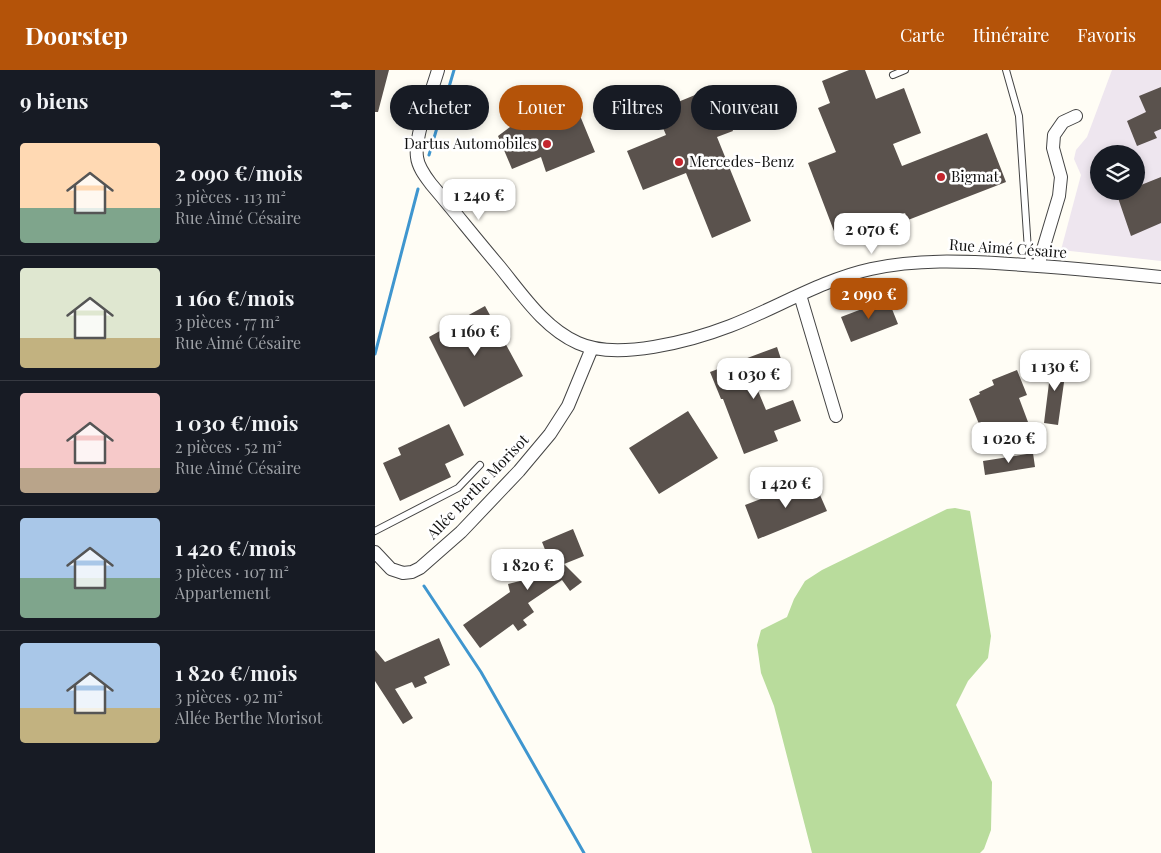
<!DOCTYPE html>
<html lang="fr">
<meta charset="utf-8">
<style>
:root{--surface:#171b24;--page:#242831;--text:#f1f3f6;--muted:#9ea1a6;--line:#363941;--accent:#b45309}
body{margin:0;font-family:"Playfair Display",serif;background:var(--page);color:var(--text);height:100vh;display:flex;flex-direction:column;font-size:19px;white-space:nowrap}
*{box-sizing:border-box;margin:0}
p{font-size:16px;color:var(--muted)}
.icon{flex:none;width:28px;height:28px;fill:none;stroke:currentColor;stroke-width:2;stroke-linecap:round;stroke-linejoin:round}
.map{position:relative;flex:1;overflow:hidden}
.details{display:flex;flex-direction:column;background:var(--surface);width:375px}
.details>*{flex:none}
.top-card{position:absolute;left:15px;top:15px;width:475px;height:45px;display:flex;gap:10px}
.fabs{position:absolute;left:715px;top:75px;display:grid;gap:10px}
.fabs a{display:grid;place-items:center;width:55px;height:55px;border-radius:50%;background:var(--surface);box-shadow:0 2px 8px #0003;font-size:25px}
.price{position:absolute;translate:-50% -42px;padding:0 11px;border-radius:10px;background:#fff;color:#222;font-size:16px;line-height:32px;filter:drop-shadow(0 1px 2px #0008)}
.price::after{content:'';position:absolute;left:50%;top:30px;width:15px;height:11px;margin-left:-8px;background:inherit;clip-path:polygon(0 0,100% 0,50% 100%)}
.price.current{background:var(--accent);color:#fff}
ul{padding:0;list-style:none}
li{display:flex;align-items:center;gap:15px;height:125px;padding:0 20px}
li+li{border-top:1px solid var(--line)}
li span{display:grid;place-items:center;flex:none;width:140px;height:100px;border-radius:5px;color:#555}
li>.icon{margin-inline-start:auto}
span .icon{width:60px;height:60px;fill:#fffc;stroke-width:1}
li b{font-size:21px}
h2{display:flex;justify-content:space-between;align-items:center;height:60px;padding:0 20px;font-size:21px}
.tag{padding:0 18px;border-radius:22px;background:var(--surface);box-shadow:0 2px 8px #0003;font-size:18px;line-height:45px}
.tag.current{background:var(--accent);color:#fff}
header{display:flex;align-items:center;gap:30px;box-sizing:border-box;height:70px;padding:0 25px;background:var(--accent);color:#fff}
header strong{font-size:24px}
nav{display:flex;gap:28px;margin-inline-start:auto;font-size:18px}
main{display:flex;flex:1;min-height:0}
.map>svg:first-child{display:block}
</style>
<header>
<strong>Doorstep</strong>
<nav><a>Carte</a><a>Itinéraire</a><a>Favoris</a></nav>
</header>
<main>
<section class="details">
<h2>9 biens<svg class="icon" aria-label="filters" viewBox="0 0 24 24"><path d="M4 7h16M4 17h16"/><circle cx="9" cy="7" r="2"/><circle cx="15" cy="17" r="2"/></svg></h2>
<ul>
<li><span style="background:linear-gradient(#ffd9b3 65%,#7fa58c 0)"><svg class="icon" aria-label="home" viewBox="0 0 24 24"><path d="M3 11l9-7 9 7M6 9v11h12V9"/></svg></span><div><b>2 090 €/mois</b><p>3 pièces · 113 m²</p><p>Rue Aimé Césaire</p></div></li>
<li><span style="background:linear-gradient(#dfe7d0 70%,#c2b280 0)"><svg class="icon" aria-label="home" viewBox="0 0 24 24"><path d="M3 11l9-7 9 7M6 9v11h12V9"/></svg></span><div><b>1 160 €/mois</b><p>3 pièces · 77 m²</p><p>Rue Aimé Césaire</p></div></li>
<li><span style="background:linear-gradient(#f6c9c9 75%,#b9a48a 0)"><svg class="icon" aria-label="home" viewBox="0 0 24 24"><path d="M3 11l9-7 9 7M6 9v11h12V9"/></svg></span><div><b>1 030 €/mois</b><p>2 pièces · 52 m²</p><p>Rue Aimé Césaire</p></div></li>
<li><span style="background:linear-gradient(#a9c7e8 60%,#7fa58c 0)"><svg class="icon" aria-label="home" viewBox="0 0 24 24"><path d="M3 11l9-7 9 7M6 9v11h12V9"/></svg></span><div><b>1 420 €/mois</b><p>3 pièces · 107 m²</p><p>Appartement</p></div></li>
<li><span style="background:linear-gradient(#a9c7e8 65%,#c2b280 0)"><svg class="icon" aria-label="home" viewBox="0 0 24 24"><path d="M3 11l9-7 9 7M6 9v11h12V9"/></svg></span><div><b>1 820 €/mois</b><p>3 pièces · 92 m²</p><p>Allée Berthe Morisot</p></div></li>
</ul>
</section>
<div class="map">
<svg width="786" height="783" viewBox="0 0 786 783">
<rect width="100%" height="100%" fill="#fffdf5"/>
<path fill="#eee6ef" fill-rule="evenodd" d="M 737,0 L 786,0 L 786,191 L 686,180 L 706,105 L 699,89 L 701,80 L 712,67 ZM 724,84 L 761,84 L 761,121 L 724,121 Z"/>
<path fill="#b9dc9c" d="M 580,438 L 595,441 L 616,566 L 613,588 L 593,611 L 581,635 L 617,712 L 616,760 L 609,779 L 605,783 L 437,783 L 399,636 L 386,603 L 382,575 L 386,560 L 412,547 L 419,529 L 430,511 L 447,500 L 572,439 Z"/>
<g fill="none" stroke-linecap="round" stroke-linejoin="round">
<path stroke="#3f96cf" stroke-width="3" d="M 54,85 L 79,0
M 0,284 L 43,119
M 49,516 L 106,602 L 209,783"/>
</g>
<path fill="#5a524d" d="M 0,0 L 14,0 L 3,42 L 0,42 Z
M 474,0 L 490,0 L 501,29 L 529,18 L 546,63 L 518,74 L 527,96 L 612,63 L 631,112 L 533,150 L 530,143 L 462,169 L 433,93 L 461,82 L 443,38 L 455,33 L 447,11 Z
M 342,16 L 355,47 L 353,48 L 358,61 L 342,67 L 376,151 L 337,168 L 311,103 L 268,120 L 252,81 L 291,65 L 281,41 Z
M 786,17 L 786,59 L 779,62 L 782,68 L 762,76 L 752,51 L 771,42 L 764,26 Z
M 201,36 L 220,82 L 171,102 L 166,87 L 137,99 L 123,66 L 147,48 L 168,38 L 173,47 Z
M 786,107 L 786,153 L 756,166 L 742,125 L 751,121 L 761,121 L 761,117 Z
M 513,229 L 523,254 L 476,272 L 466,247 Z
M 110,236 L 148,306 L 89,337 L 54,267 Z
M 402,277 L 411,304 L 381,316 L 391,340 L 418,330 L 426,351 L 399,361 L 403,371 L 369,384 L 348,329 L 346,329 L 335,302 Z
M 677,289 L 692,291 L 683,355 L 669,353 Z
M 642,300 L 652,325 L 644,328 L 653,352 L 610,369 L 594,329 L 605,324 L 604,322 L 619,315 L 617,310 Z
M 313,341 L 343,388 L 284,424 L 254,378 Z
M 74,354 L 89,385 L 70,394 L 76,407 L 25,431 L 8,393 L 26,385 L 23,378 Z
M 658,383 L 660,397 L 610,405 L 608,391 Z
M 438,409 L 452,441 L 383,469 L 370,435 Z
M 198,459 L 209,486 L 189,494 L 207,512 L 195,521 L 187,510 L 153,533 L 159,542 L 148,550 L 152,555 L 143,561 L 138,554 L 105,578 L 88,555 L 135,522 L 133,514 L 149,510 L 175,492 L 167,472 Z
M 64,568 L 75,595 L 49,607 L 52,613 L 40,618 L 37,612 L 20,619 L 38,648 L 28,654 L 0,611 L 0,580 L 10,592 Z"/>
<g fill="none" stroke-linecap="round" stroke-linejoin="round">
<g stroke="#444" stroke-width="8">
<path id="lane" d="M 631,0 L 644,46 L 654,195
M 518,5 L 530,0
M 0,461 L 83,418 L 105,395"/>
</g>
<g stroke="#444" stroke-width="14">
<path id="street" d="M 63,0 C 57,21 39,67 42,87 C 43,97 50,106 56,114 C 79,141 101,169 124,196 C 147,224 169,258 203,273 C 242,291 316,271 355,256 C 402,238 446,210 496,199 C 542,189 587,191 635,194 C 685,197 736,202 786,207
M 663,196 L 684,126 L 686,107 L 678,78 L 679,65 L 688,52 L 701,46
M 425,225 L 461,346
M 0,482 L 16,499 L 28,503 L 37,502 L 45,498 L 86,462 L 144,401 L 175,364 L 193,336 L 217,278"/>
</g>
<use href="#lane" stroke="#fff" stroke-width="6"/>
<use href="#street" stroke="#fff" stroke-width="12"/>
</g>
<g fill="#c4262e" stroke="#fff" stroke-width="2">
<circle cx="172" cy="74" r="5"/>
<circle cx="304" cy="92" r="5"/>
<circle cx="566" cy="107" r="5"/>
</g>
<g text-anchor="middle" stroke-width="5" stroke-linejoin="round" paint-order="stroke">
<g font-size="15" fill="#111" stroke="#fff" text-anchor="start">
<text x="162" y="79" text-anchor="end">Dartus Automobiles</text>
<text x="314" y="97">Mercedes-Benz</text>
<text x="576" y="112">Bigmat</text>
</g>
<g font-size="15" fill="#111" stroke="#fff">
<text transform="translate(633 179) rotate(4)" y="5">Rue Aimé Césaire</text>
<text transform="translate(103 417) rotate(-46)" y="5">Allée Berthe Morisot</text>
</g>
</g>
</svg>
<div class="fabs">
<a><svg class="icon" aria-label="layers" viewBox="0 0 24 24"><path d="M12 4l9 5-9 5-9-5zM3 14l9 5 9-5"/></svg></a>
</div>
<b class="price" style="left:104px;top:151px">1 240 €</b>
<b class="price" style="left:497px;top:185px">2 070 €</b>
<b class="price current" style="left:494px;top:250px">2 090 €</b>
<b class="price" style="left:100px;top:287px">1 160 €</b>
<b class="price" style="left:680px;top:322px">1 130 €</b>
<b class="price" style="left:379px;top:330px">1 030 €</b>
<b class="price" style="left:634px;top:394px">1 020 €</b>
<b class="price" style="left:411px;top:439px">1 420 €</b>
<b class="price" style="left:153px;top:521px">1 820 €</b>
<div class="top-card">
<a class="tag">Acheter</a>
<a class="tag current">Louer</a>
<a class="tag">Filtres</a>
<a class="tag">Nouveau</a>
</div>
</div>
</main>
